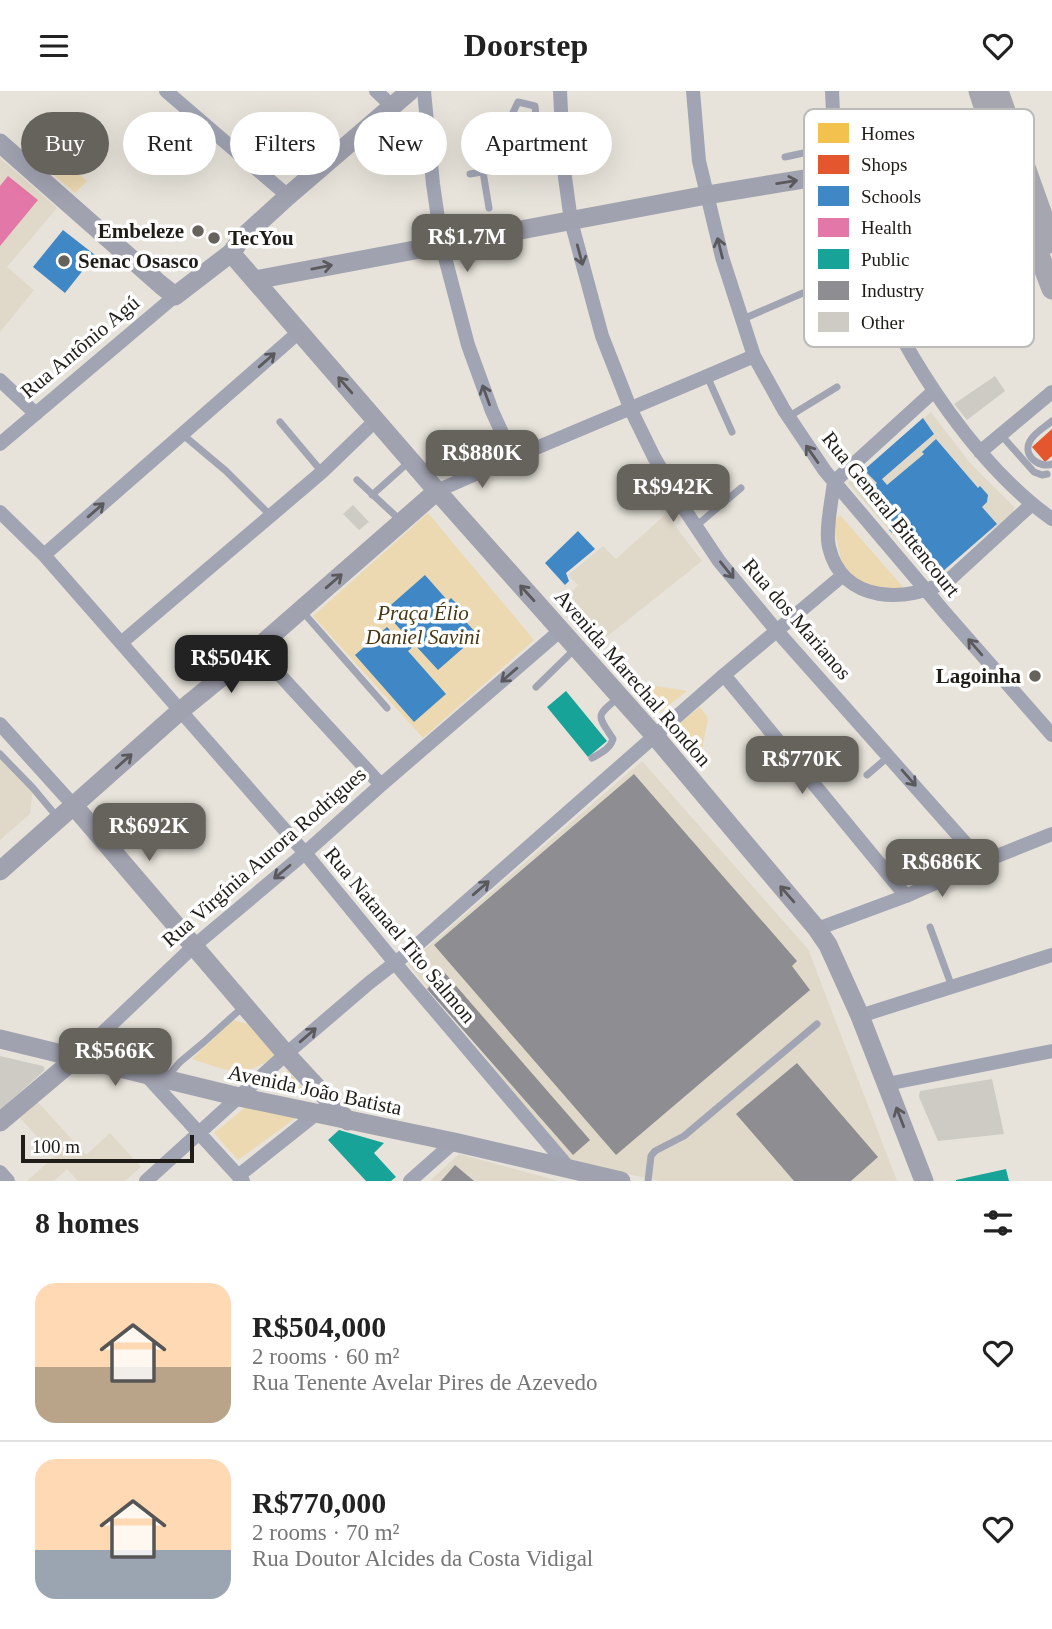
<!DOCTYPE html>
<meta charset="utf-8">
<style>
:root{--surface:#fff;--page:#f6f6f6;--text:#222;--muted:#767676;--line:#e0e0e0;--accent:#66625c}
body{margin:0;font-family:"Times New Roman",serif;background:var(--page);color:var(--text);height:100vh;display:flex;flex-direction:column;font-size:26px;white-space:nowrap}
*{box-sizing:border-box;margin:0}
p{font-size:23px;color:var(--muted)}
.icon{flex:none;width:38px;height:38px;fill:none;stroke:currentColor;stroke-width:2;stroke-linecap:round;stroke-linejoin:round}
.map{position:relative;height:1090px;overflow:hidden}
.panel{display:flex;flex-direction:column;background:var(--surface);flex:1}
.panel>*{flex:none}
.guide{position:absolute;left:21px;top:21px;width:700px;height:63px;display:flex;gap:14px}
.scale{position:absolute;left:21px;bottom:18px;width:173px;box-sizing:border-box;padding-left:7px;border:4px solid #201d18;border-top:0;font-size:19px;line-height:24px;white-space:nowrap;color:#201d18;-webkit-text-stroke:5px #fff;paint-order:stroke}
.price{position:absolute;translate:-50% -60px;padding:0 16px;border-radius:14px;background:var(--accent);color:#fff;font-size:23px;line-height:46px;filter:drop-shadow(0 2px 4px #0008)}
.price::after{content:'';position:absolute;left:50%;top:42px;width:21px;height:16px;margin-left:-10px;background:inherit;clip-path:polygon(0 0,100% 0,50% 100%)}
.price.current{background:#222;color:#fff}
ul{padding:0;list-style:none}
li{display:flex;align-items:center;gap:21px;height:175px;padding:0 35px}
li+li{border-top:2px solid var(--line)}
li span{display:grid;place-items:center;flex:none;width:196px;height:140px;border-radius:21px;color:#555}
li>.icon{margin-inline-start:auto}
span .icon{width:84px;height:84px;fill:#fffc;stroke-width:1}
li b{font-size:30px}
h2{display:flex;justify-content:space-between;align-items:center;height:84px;padding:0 35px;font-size:30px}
.pill{padding:0 24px;border-radius:32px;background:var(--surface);box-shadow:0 7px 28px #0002;font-size:24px;line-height:63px}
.pill.current{background:var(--accent);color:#fff}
header{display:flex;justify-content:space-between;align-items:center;height:91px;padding:0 35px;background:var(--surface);font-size:32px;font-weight:700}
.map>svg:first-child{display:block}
</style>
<header><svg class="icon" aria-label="menu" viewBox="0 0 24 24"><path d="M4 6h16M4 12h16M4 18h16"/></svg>Doorstep<svg class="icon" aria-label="heart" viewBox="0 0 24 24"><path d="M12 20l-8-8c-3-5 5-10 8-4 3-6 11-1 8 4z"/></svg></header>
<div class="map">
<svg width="1052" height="1090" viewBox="0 0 1052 1090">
<rect width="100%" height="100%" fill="#e7e3da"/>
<path fill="#e0d8c8" d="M 0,67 L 57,117 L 7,176 L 34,199 L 0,241 Z
M 931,321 L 970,372 L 1014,416 L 1013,421 L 933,489 L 848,392 Z
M 666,423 L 702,470 L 595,555 L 560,513 L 578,494 L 568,484 L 603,455 L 616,468 Z
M 0,658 L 33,697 L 30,723 L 0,749 Z
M 642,670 L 808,858 L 897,1090 L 660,1090 L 572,1071 L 408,873 Z
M 37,1010 L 86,1064 L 110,1042 L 141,1076 L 125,1090 L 78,1090 L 67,1078 L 54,1090 L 27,1090 L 55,1065 L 19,1026 Z
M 459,1063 L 559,1090 L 430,1090 Z"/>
<path fill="#ecd9b1" d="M 49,58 L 87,90 L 75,102 L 38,70 Z
M 428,422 L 534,549 L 423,647 L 313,525 Z
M 840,424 L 904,497 L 881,500 L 866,497 L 842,473 L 833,432 Z
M 631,591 L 687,600 L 659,622 Z
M 700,616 L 708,627 L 700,671 L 674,637 Z
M 233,929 L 251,934 L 276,964 C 242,990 228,979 192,968 Z
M 288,979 L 307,1003 L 278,1002 L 269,992 Z
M 247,1015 L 297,1026 L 238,1069 L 214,1042 Z"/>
<path fill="#f2c14e" d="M 83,30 L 105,50 L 95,61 L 89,56 L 83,63 L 88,68 L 78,79 L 56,60 L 66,49 L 72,54 L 78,47 L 73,42 Z"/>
<path fill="#e4572e" d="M 1052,338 L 1052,365 L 1045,371 L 1032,356 Z"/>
<path fill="#3f88c5" d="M 63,139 L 95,164 L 65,202 L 33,176 Z
M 923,327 L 934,343 L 882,388 L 887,394 L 924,363 L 922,361 L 936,348 L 978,397 L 980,395 L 988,404 L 987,411 L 982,416 L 997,433 L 942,481 L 905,439 L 901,441 L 898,437 L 892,442 L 889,439 L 895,434 L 890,428 L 893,425 L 870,399 L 877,392 L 864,379 Z
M 578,440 L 595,458 L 566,482 L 569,490 L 565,494 L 545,472 Z
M 425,484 L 448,510 L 451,507 L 460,516 L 456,520 L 478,544 L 438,579 L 415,554 L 408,560 L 446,603 L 414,631 L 355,564 L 387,536 L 401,551 L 407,546 L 384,520 Z"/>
<path fill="#e377a8" d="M 8,85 L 38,109 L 0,155 L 0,95 Z"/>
<path fill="#17a398" d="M 566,600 L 607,650 L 588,666 L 547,616 Z
M 339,1039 L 384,1052 L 374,1062 L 396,1086 L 391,1090 L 366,1090 L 328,1049 Z
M 1006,1078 L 1009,1090 L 956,1090 L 956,1089 Z"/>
<path fill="#8d8d92" d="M 634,683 L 797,870 L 792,875 L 810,899 L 616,1064 L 434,854 Z
M 444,881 L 590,1049 L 573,1064 L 427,898 Z
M 797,972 L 878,1066 L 851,1090 L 794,1090 L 736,1023 Z
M 455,1074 L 474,1090 L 441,1090 Z"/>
<path fill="#cecbc4" d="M 995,285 L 1005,300 L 967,329 L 954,313 Z
M 353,414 L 369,431 L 359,439 L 343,423 Z
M 0,965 L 43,975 L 45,979 L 0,1019 Z
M 992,988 L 1004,1043 L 938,1050 L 919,1006 L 920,1000 Z"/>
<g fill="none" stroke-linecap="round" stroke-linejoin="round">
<path stroke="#a1a4b3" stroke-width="7" d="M 785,66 L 836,55
M 512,76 L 508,43 L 510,28 L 518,11 L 535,15 L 540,71
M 483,81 L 489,117
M 470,83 L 563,67
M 743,228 L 803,202
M 707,285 L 732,341
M 788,326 L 837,296
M 1052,330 C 1045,336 1034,342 1030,350 C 1022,364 1039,378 1052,373
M 280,331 L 322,381
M 182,343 L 226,380 L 270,424
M 1001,344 L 1034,381 L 1042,384 L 1047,383
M 357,389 L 401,430
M 372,404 L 410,370
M 696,435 L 741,397
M 302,520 L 387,617
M 536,596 L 576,557
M 0,663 L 33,697 L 58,727
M 592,667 C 601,662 610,658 613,648 C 597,623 595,626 619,606
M 867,684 L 888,666
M 930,836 L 952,896
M 168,985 L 180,971 L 204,951 L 244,915
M 648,1090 L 651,1065 L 655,1060 L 684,1045 L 817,933"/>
<path stroke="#a1a4b3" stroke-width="14" d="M 166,0 L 288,105
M 376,0 L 392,15
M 424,0 L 433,93 L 442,155 L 468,254 L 492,320 L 513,366
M 560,0 L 564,79 L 571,130 L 602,245 L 631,319 L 654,366 L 681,413 L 719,470 L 776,539 L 982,771
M 693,0 L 699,70 L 722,166 L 754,265 L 784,319 L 825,380 L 947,524 L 1052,644
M 832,0 C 835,116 881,227 949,321 C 978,361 1011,399 1052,428
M 0,289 L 36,323
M 934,300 L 834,391 C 832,408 825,440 829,456 C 842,513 908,513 950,488 L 1032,413
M 0,353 L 175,205
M 980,361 L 1052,301
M 437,400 C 542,353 648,311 754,265
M 0,421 L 44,464 L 305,762 L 405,884 L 569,1077
M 44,464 L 299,241
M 121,552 L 322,381 L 376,329
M 256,558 L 381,694
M 724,584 L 906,805
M 0,633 L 74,715
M 817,838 L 906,805 L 982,771 L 1052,743
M 860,925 L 1052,864
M 76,967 L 194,855 L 305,762 L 381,694 L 561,539
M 145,983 L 243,1090
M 887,993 L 1052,960
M 0,1081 L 8,1090
M 238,1085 L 316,1023
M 146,1090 L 286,963 L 369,892 L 409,861 L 724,584 L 842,485
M 410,1090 L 454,1051"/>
<path stroke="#a1a2b0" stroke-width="19" d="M 0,52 L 161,194 L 175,205 L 231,162 L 242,147 L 288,105 L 410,0
M 231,162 L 437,400 L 654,644 L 817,838 L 828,854 L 860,925 L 924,1090
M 255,189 L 707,104 L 841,82 L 994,46 L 1009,41
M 74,715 L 286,963 L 348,1030
M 0,780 L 180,620 L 256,558 L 437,400
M 0,948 L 239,1006 L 454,1051 L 621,1090
M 0,1031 L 76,967"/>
<path stroke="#a6a6b1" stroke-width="21" d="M 979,0 L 994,46 L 1052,198
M 998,0 L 1052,152"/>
</g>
<defs><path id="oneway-shaft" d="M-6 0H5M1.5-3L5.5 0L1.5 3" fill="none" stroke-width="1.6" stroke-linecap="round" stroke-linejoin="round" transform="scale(1.75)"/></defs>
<g stroke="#5a595c">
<use href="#oneway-shaft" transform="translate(787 91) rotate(-9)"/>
<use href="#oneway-shaft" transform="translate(322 176) rotate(-11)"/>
<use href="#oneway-shaft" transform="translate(345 294) rotate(-131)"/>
<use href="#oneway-shaft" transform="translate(334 490) rotate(-41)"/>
<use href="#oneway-shaft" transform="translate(527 502) rotate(-132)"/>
<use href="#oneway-shaft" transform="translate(124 670) rotate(-42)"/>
<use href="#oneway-shaft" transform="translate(787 803) rotate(-131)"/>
<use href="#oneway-shaft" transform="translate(900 1026) rotate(-111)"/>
</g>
<g stroke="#5a5a5e">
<use href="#oneway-shaft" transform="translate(720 157) rotate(-104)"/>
<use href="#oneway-shaft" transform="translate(580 164) rotate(75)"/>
<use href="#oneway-shaft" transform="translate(267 269) rotate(-41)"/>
<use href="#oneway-shaft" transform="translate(486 304) rotate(-110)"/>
<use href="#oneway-shaft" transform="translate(812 363) rotate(-125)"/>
<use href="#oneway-shaft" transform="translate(96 419) rotate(-41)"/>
<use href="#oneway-shaft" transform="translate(727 479) rotate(51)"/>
<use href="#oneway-shaft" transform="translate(975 556) rotate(-131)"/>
<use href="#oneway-shaft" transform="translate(509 584) rotate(139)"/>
<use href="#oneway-shaft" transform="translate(909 687) rotate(49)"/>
<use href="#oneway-shaft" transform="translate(282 781) rotate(140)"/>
<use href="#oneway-shaft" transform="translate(481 797) rotate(-41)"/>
<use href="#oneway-shaft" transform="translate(308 944) rotate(-41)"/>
</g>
<g fill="#66625c" stroke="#fff" stroke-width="2.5">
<circle cx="198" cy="140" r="7"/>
<circle cx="214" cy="147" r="7"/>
<circle cx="64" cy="170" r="7"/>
<circle cx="1035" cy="585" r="7"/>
</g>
<g text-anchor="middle" stroke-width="7" stroke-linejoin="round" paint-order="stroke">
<g font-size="21" font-weight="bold" fill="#201d18" stroke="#fff" text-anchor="end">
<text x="184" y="147">Embeleze</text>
<text x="228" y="154" text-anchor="start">TecYou</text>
<text x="78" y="177" text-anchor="start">Senac Osasco</text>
<text x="1021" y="592">Lagoinha</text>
</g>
<g font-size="21" fill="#201d18" stroke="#fff">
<text transform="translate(80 256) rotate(-40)" y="7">Rua Antônio Agú</text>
<text transform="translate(891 423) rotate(51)" y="7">Rua General Bittencourt</text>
<text transform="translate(797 528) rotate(49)" y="7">Rua dos Marianos</text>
<text transform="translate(633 587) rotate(49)" y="7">Avenida Marechal Rondon</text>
<text transform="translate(264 766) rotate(-41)" y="7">Rua Virgínia Aurora Rodrigues</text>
<text transform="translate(400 844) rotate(50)" y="7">Rua Natanael Tito Salmon</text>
<text transform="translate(315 999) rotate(12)" y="7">Avenida João Batista</text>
</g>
<g font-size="21" font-style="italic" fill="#483710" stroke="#fff">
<text x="423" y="529">Praça Élio<tspan x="423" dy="24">Daniel Savini</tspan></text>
</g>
</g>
<rect x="804" y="18" width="230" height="238" rx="10" fill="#fff" stroke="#bcbbba" stroke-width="2"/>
<rect x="818" y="32" width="31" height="20" fill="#f2c14e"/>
<rect x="818" y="64" width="31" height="19" fill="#e4572e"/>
<rect x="818" y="95" width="31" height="20" fill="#3f88c5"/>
<rect x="818" y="127" width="31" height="19" fill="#e377a8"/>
<rect x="818" y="158" width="31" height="20" fill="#17a398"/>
<rect x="818" y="190" width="31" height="19" fill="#8d8d92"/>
<rect x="818" y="221" width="31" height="20" fill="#cecbc4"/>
<g font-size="19" fill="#201d18">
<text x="861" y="49">Homes</text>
<text x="861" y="80">Shops</text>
<text x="861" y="112">Schools</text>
<text x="861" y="143">Health</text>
<text x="861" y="175">Public</text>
<text x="861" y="206">Industry</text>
<text x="861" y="238">Other</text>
</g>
</svg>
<div class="scale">100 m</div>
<b class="price" style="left:467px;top:183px">R$1.7M</b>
<b class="price" style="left:482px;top:399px">R$880K</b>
<b class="price" style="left:673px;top:433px">R$942K</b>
<b class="price current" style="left:231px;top:604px">R$504K</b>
<b class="price" style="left:802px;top:705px">R$770K</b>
<b class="price" style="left:149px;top:772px">R$692K</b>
<b class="price" style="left:942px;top:808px">R$686K</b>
<b class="price" style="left:115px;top:997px">R$566K</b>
<div class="guide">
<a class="pill current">Buy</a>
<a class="pill">Rent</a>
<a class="pill">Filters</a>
<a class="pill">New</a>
<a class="pill">Apartment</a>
</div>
</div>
<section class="panel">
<h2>8 homes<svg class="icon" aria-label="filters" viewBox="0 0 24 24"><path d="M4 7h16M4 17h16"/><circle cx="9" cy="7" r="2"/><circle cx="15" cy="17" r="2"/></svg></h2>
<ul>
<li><span style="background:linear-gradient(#ffd9b3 60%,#b9a48a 0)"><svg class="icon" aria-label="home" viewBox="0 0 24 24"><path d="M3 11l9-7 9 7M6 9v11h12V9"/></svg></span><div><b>R$504,000</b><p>2 rooms · 60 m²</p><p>Rua Tenente Avelar Pires de Azevedo</p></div><svg class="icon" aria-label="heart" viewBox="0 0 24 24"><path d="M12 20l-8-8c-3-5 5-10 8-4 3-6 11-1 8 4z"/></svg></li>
<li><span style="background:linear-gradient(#ffd9b3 65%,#9aa5b1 0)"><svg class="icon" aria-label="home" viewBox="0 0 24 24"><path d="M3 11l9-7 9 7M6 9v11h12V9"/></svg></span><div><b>R$770,000</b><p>2 rooms · 70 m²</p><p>Rua Doutor Alcides da Costa Vidigal</p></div><svg class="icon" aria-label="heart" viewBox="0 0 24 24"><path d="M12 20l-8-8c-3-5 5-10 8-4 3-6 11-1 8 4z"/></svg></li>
</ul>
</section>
